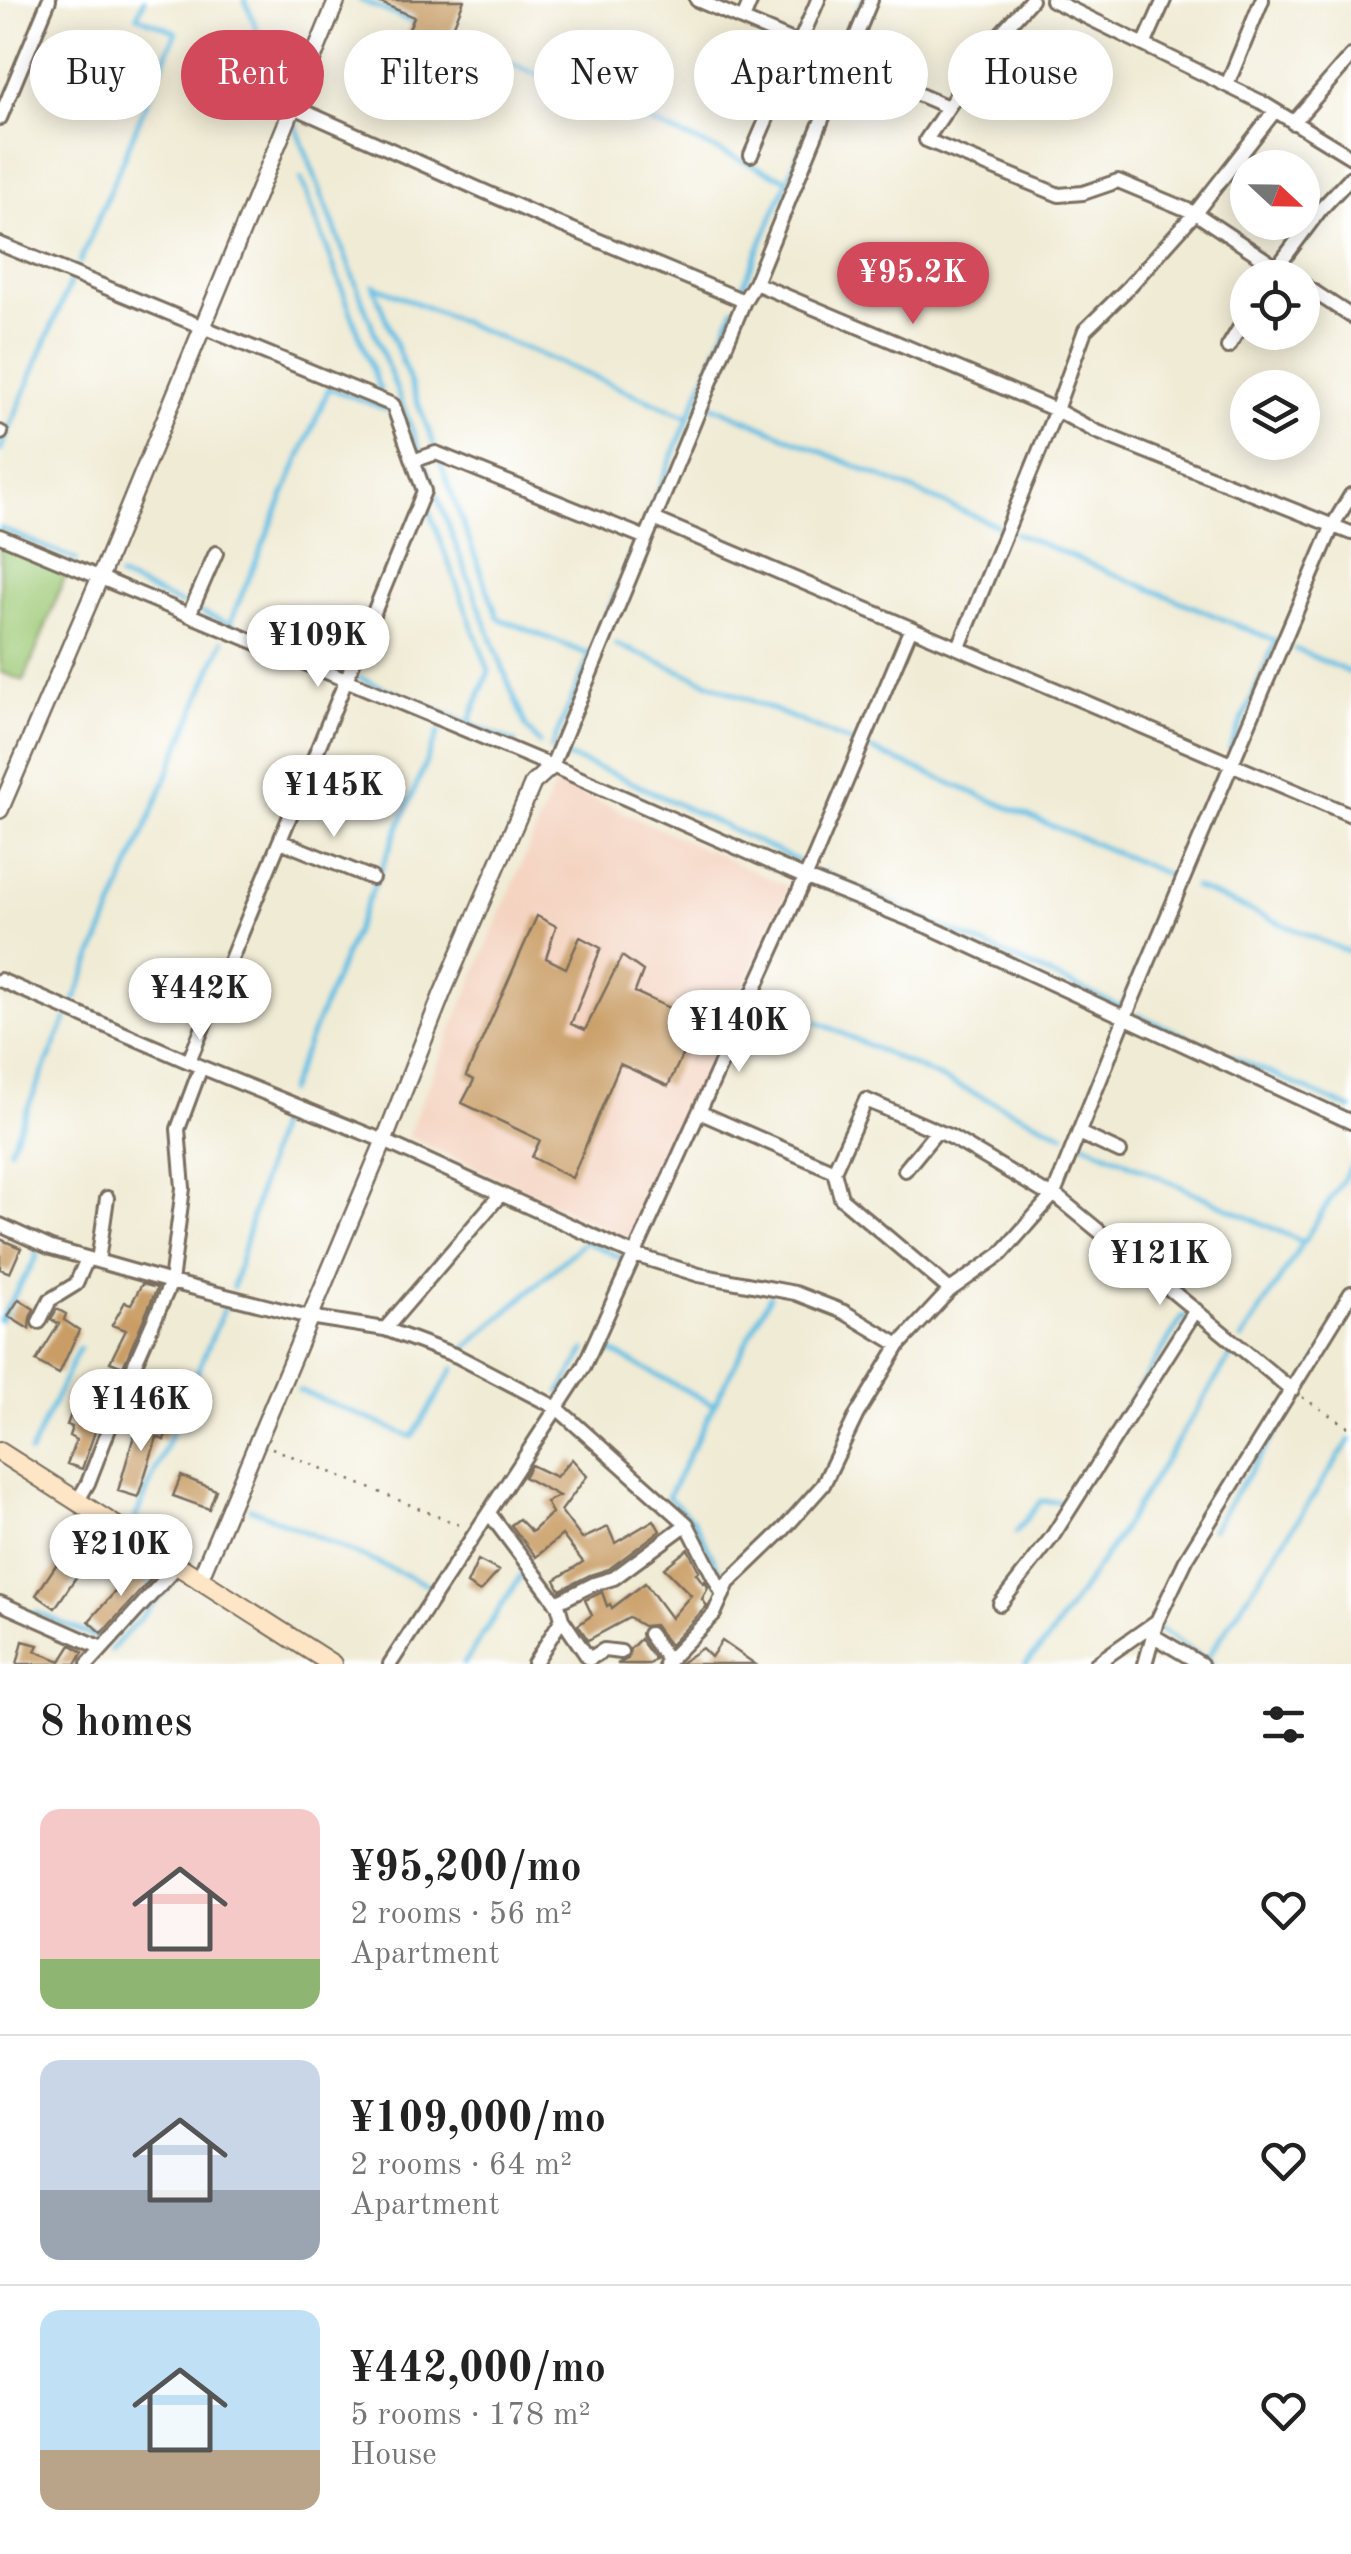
<!DOCTYPE html>
<meta charset="utf-8">
<style>
:root{--surface:#fff;--page:#f6f6f6;--text:#222;--muted:#767676;--line:#e0e0e0;--accent:#d1495b}
body{margin:0;font-family:"Old Standard TT",serif;background:var(--page);color:var(--text);height:100vh;display:flex;flex-direction:column;font-size:38px;white-space:nowrap}
*{box-sizing:border-box;margin:0}
p{font-size:32px;color:var(--muted)}
.icon{flex:none;width:55px;height:55px;fill:none;stroke:currentColor;stroke-width:2;stroke-linecap:round;stroke-linejoin:round}
.map{position:relative;height:1664px;overflow:hidden}
.sheet{display:flex;flex-direction:column;background:var(--surface);flex:1}
.sheet>*{flex:none}
.top-card{position:absolute;left:30px;top:30px;width:1292px;height:90px;display:flex;gap:20px}
.needle{width:65px;rotate:112deg}
.tools{position:absolute;left:1230px;top:150px;display:grid;gap:20px}
.tools a{display:grid;place-items:center;width:90px;height:90px;border-radius:50%;background:var(--surface);box-shadow:0 5px 25px #0003;font-size:50px}
.price{position:absolute;translate:-50% -85px;padding:0 22px;border-radius:35px;background:#fff;color:#222;font-size:32px;line-height:65px;filter:drop-shadow(0 2px 5px #0008)}
.price::after{content:'';position:absolute;left:50%;top:60px;width:30px;height:22px;margin-left:-15px;background:inherit;clip-path:polygon(0 0,100% 0,50% 100%)}
.price.selected{background:var(--accent);color:#fff}
ul{padding:0;list-style:none}
li{display:flex;align-items:center;gap:30px;height:250px;padding:0 40px}
li+li{border-top:2px solid var(--line)}
li span{display:grid;place-items:center;flex:none;width:280px;height:200px;border-radius:20px;color:#555}
li>.icon{margin-inline-start:auto}
span .icon{width:120px;height:120px;fill:#fffc;stroke-width:1}
li b{font-size:42px}
h2{display:flex;justify-content:space-between;align-items:center;height:120px;padding:0 40px;font-size:42px}
.chip{padding:0 35px;border-radius:45px;background:var(--surface);box-shadow:0 5px 25px #0003;font-size:35px;line-height:90px}
.chip.selected{background:var(--accent);color:#fff}
.map>svg:first-child{display:block}
</style>
<div class="map">
<svg width="1351" height="1664" viewBox="0 0 1351 1664">
<rect width="100%" height="100%" fill="#fff"/>
<filter id="ink" filterUnits="userSpaceOnUse"><feTurbulence type="fractalNoise" baseFrequency=".01" numOctaves="2"/><feDisplacementMap in="SourceGraphic" scale="20" xChannelSelector="R" yChannelSelector="G"/><feConvolveMatrix kernelMatrix="1 2 1 2 8 2 1 2 1" color-interpolation-filters="sRGB"/></filter>
<filter id="wash" filterUnits="userSpaceOnUse"><feTurbulence type="fractalNoise" baseFrequency=".0048" numOctaves="4" result="noise"/><feDisplacementMap in="SourceGraphic" scale="40" xChannelSelector="R" yChannelSelector="G"/><feGaussianBlur stdDeviation="2.25" result="paint"/><feColorMatrix in="noise" values="0 0 0 0 0 0 0 0 0 0 0 0 0 0 0 0 0 1.4 0 .05"/><feComposite in="paint" operator="in"/></filter>
<g filter="url(#wash)">
<rect width="100%" height="100%" fill="#f0ebd4"/>
<path fill="#f4d3c0" d="M 556,782 L 789,887 L 629,1239 L 407,1136 Z"/>
<path fill="#9eca77" stroke="#6c7a4a" stroke-width="2.5" d="M 0,540 L 69,567 L 24,681 L 0,672 Z"/>
<g fill="none" stroke-linecap="round" stroke-linejoin="round">
<path stroke="#67c0e4" stroke-width="5" d="M 245,0 L 289,109
M 360,0 L 417,24
M 445,36 L 788,180
M 842,50 L 863,0
M 293,119 L 509,684 L 526,727 L 539,743
M 301,179 L 380,390
M 80,262 L 176,32 L 137,16 L 144,0
M 743,286 L 834,70
M 711,405 L 998,526
M 434,445 L 373,285 L 689,417
M 0,451 L 70,283
M 439,459 L 498,618 L 590,655
M 426,502 L 489,671 L 469,723
M 645,523 L 734,308
M 0,528 L 76,560
M 1015,533 L 1276,641 L 1230,749
M 119,577 L 181,604
M 203,613 L 337,669
M 229,625 L 329,388 L 388,410
M 616,644 L 855,744
M 1295,649 L 1351,673
M 360,678 L 515,743
M 551,749 L 635,548
M 872,750 L 1178,879
M 567,757 L 614,774 L 798,861
M 821,872 L 1119,1006
M 1178,876 L 1220,774
M 1194,887 L 1351,953
M 762,997 L 1064,1134
M 73,1004 L 223,641
M 1122,1008 L 1171,891
M 1138,1015 L 1351,1109
M 288,1091 L 439,731
M 1082,1142 L 1303,1242
M 10,1149 L 66,1019
M 233,1287 L 281,1110
M 0,1320 L 37,1256 L 35,1249
M 1242,1339 L 1351,1167
M 605,1348 L 714,1405 L 770,1296
M 464,1350 L 585,1241 L 626,1260 L 625,1263
M 299,1390 L 412,1437 L 454,1368
M 560,1392 L 585,1350
M 714,1405 L 668,1497 L 693,1520 L 723,1577
M 1120,1418 L 1183,1317 L 1198,1322 L 1225,1342
M 30,1453 L 79,1348
M 250,1508 L 433,1587
M 135,1519 L 224,1309
M 1212,1529 L 1274,1435 L 1351,1307
M 1016,1532 L 1041,1501 L 1068,1502 L 1069,1500
M 150,1587 L 163,1572
M 35,1612 L 102,1640 L 106,1636
M 1159,1629 L 1206,1660
M 111,1650 L 173,1582
M 464,1664 L 525,1569 L 522,1566
M 1026,1664 L 1050,1637 L 1115,1541 L 1235,1349
M 1212,1664 L 1206,1660 L 1350,1440"/>
</g>
<g id="blocks">
<path fill="#c99d65" d="M 374,0 L 464,0 L 419,113 L 380,98 L 414,17 Z
M 537,916 L 556,926 L 546,958 L 566,968 L 580,937 L 601,948 L 571,1024 L 585,1030 L 622,956 L 643,971 L 635,992 L 698,1021 L 668,1086 L 620,1064 L 572,1178 L 532,1157 L 540,1140 L 462,1103 L 474,1080 L 466,1076 Z
M 0,1239 L 21,1248 L 10,1273 L 0,1269 Z
M 142,1284 L 157,1288 L 123,1367 L 110,1362 L 126,1330 L 112,1325 L 125,1302 L 131,1304 Z
M 19,1299 L 34,1309 L 30,1318 L 29,1329 L 8,1316 Z
M 57,1309 L 66,1314 L 64,1320 L 79,1330 L 59,1374 L 36,1361 L 59,1324 L 51,1319 Z
M 71,1414 L 97,1426 L 82,1469 L 67,1464 L 76,1440 L 69,1436 L 72,1427 L 67,1425 Z
M 140,1415 L 169,1425 L 164,1440 L 157,1437 L 138,1497 L 118,1491 Z
M 572,1459 L 587,1476 L 561,1511 L 582,1539 L 608,1527 L 615,1543 L 654,1520 L 660,1531 L 609,1569 L 590,1575 L 560,1590 L 555,1580 L 583,1562 L 562,1535 L 536,1557 L 511,1525 L 519,1519 L 532,1532 L 552,1513 L 546,1502 L 559,1496 L 524,1477 L 531,1465 L 556,1477 Z
M 181,1476 L 216,1490 L 209,1509 L 173,1496 Z
M 80,1529 L 100,1542 L 55,1608 L 36,1595 Z
M 688,1549 L 699,1571 L 696,1573 L 703,1583 L 705,1581 L 708,1588 L 702,1599 L 707,1606 L 670,1645 L 654,1625 L 643,1626 L 629,1618 L 588,1640 L 578,1625 L 592,1615 L 585,1600 L 602,1592 L 607,1606 L 610,1604 L 612,1608 L 645,1583 L 671,1618 L 691,1595 L 664,1568 Z
M 478,1560 L 499,1571 L 480,1592 L 467,1584 Z
M 139,1565 L 152,1578 L 102,1633 L 89,1621 Z
M 640,1639 L 655,1659 L 649,1664 L 617,1664 L 628,1659 L 630,1649 Z
M 23,1641 L 38,1645 L 35,1651 L 61,1661 L 71,1645 L 83,1652 L 76,1664 L 17,1664 Z
M 722,1641 L 755,1664 L 679,1664 L 702,1648 L 711,1657 Z"/>
</g>
</g>
<g filter="url(#ink)">
<use href="#blocks" fill-opacity="0" stroke="#7a6e5e" stroke-width="2.5"/>
<g fill="none" stroke-linecap="round" stroke-linejoin="round">
<g stroke="#7a6e5e" stroke-width="18">
<path id="minor" d="M 697,0 L 948,107
M 1031,0 L 991,44 L 926,140 L 1059,195 L 1083,193 L 1118,181 L 1195,213 L 1293,278
M 1052,0 L 1261,102 L 1351,157
M 743,19 L 751,0
M 1144,45 L 1164,0
M 1227,85 L 1262,0
M 294,107 L 535,214 L 744,301
M 0,118 L 49,0
M 1293,123 L 1351,56
M 751,155 L 818,0
M 0,244 L 393,405 L 424,491 L 189,1061
M 1269,278 L 1320,210 L 1351,177
M 755,283 L 1056,410 L 1095,431 L 1351,533
M 1302,284 L 1351,316
M 1228,347 L 1248,314
M 0,432 L 1,433
M 413,461 L 436,453 L 646,538
M 654,519 L 1351,815
M 0,536 L 552,766 L 804,877 L 936,930 L 1351,1122
M 189,615 L 216,553
M 959,647 L 1056,410 L 1085,330 L 1127,289 L 1195,213 L 1274,112
M 552,766 L 744,301 L 755,283 L 871,0
M 280,841 L 372,878
M 0,980 L 201,1067 L 384,1141 L 635,1255 L 699,1275 L 795,1293 L 844,1312 L 899,1345
M 699,1112 L 834,1171 L 841,1198 L 950,1290
M 1079,1133 L 1120,1152
M 905,1170 L 937,1131
M 834,1171 L 866,1100 L 951,1137 L 1042,1191 L 1054,1194 L 1292,1390
M 0,1225 L 51,1248 L 171,1282 L 309,1317 L 385,1329 L 457,1356 L 557,1408 L 687,1524 L 723,1595
M 98,1261 L 107,1198
M 39,1322 L 50,1300 L 76,1284 L 87,1259
M 385,1329 L 501,1194
M 77,1502 L 88,1483 L 129,1377 L 171,1282 L 183,1188 L 178,1129 L 201,1067
M 489,1513 L 558,1605 L 562,1619 L 534,1664
M 0,1603 L 102,1648
M 556,1603 L 594,1584 L 614,1578 L 687,1524
M 1000,1604 L 1052,1537 L 1196,1310
M 562,1619 L 589,1659 L 604,1650 L 621,1652
M 649,1634 L 668,1660
M 1152,1635 L 1201,1664
M 88,1664 L 178,1565
M 390,1664 L 584,1366 L 814,858 L 911,628
M 665,1664 L 714,1614 L 728,1583 L 783,1530 L 823,1485 L 857,1414 L 899,1345 L 950,1290 L 1001,1254 L 1054,1194 L 1130,1005 L 1284,640 L 1333,525 L 1351,495
M 1096,1664 L 1157,1621
M 1145,1664 L 1157,1621 L 1187,1558 L 1351,1293"/>
</g>
<g stroke="#7a6e5e" stroke-width="20">
<path id="tertiary" d="M 0,810 L 100,577 L 337,0
M 199,1581 L 384,1141 L 442,994 L 533,783 L 552,766"/>
</g>
<g stroke="#7a6e5e" stroke-width="22">
<path id="secondary" d="M 0,1452 L 332,1664"/>
</g>
<path stroke="#7a6e5e" stroke-width="2.5" stroke-dasharray="2.5 8" stroke-linecap="butt" d="M 1302,1397 L 1351,1429
M 272,1448 L 464,1527"/>
<use href="#minor" stroke="#fff" stroke-width="12"/>
<use href="#tertiary" stroke="#fff" stroke-width="15"/>
<use href="#secondary" stroke="#fde5c5" stroke-width="18"/>
</g>
</g>
</svg>
<div class="tools">
<a><svg class="needle" viewBox="-14 -14 28 28"><path d="M0-13l5 13h-10z" fill="#e53935"/><path d="M0 13l5-13h-10z" fill="#767676"/></svg></a>
<a><svg class="icon" aria-label="locate" viewBox="0 0 24 24"><circle cx="12" cy="12" r="6"/><path d="M12 2v4M12 18v4M2 12h4M18 12h4"/></svg></a>
<a><svg class="icon" aria-label="layers" viewBox="0 0 24 24"><path d="M12 4l9 5-9 5-9-5zM3 14l9 5 9-5"/></svg></a>
</div>
<b class="price selected" style="left:913px;top:327px">¥95.2K</b>
<b class="price" style="left:318px;top:690px">¥109K</b>
<b class="price" style="left:334px;top:840px">¥145K</b>
<b class="price" style="left:200px;top:1043px">¥442K</b>
<b class="price" style="left:739px;top:1075px">¥140K</b>
<b class="price" style="left:1160px;top:1308px">¥121K</b>
<b class="price" style="left:141px;top:1454px">¥146K</b>
<b class="price" style="left:121px;top:1599px">¥210K</b>
<div class="top-card">
<a class="chip">Buy</a>
<a class="chip selected">Rent</a>
<a class="chip">Filters</a>
<a class="chip">New</a>
<a class="chip">Apartment</a>
<a class="chip">House</a>
</div>
</div>
<section class="sheet">
<h2>8 homes<svg class="icon" aria-label="filters" viewBox="0 0 24 24"><path d="M4 7h16M4 17h16"/><circle cx="9" cy="7" r="2"/><circle cx="15" cy="17" r="2"/></svg></h2>
<ul>
<li><span style="background:linear-gradient(#f6c9c9 75%,#8fb573 0)"><svg class="icon" aria-label="home" viewBox="0 0 24 24"><path d="M3 11l9-7 9 7M6 9v11h12V9"/></svg></span><div><b>¥95,200/mo</b><p>2 rooms · 56 m²</p><p>Apartment</p></div><svg class="icon" aria-label="heart" viewBox="0 0 24 24"><path d="M12 20l-8-8c-3-5 5-10 8-4 3-6 11-1 8 4z"/></svg></li>
<li><span style="background:linear-gradient(#c9d6e8 65%,#9aa5b1 0)"><svg class="icon" aria-label="home" viewBox="0 0 24 24"><path d="M3 11l9-7 9 7M6 9v11h12V9"/></svg></span><div><b>¥109,000/mo</b><p>2 rooms · 64 m²</p><p>Apartment</p></div><svg class="icon" aria-label="heart" viewBox="0 0 24 24"><path d="M12 20l-8-8c-3-5 5-10 8-4 3-6 11-1 8 4z"/></svg></li>
<li><span style="background:linear-gradient(#bfe0f5 70%,#b9a48a 0)"><svg class="icon" aria-label="home" viewBox="0 0 24 24"><path d="M3 11l9-7 9 7M6 9v11h12V9"/></svg></span><div><b>¥442,000/mo</b><p>5 rooms · 178 m²</p><p>House</p></div><svg class="icon" aria-label="heart" viewBox="0 0 24 24"><path d="M12 20l-8-8c-3-5 5-10 8-4 3-6 11-1 8 4z"/></svg></li>
</ul>
</section>
